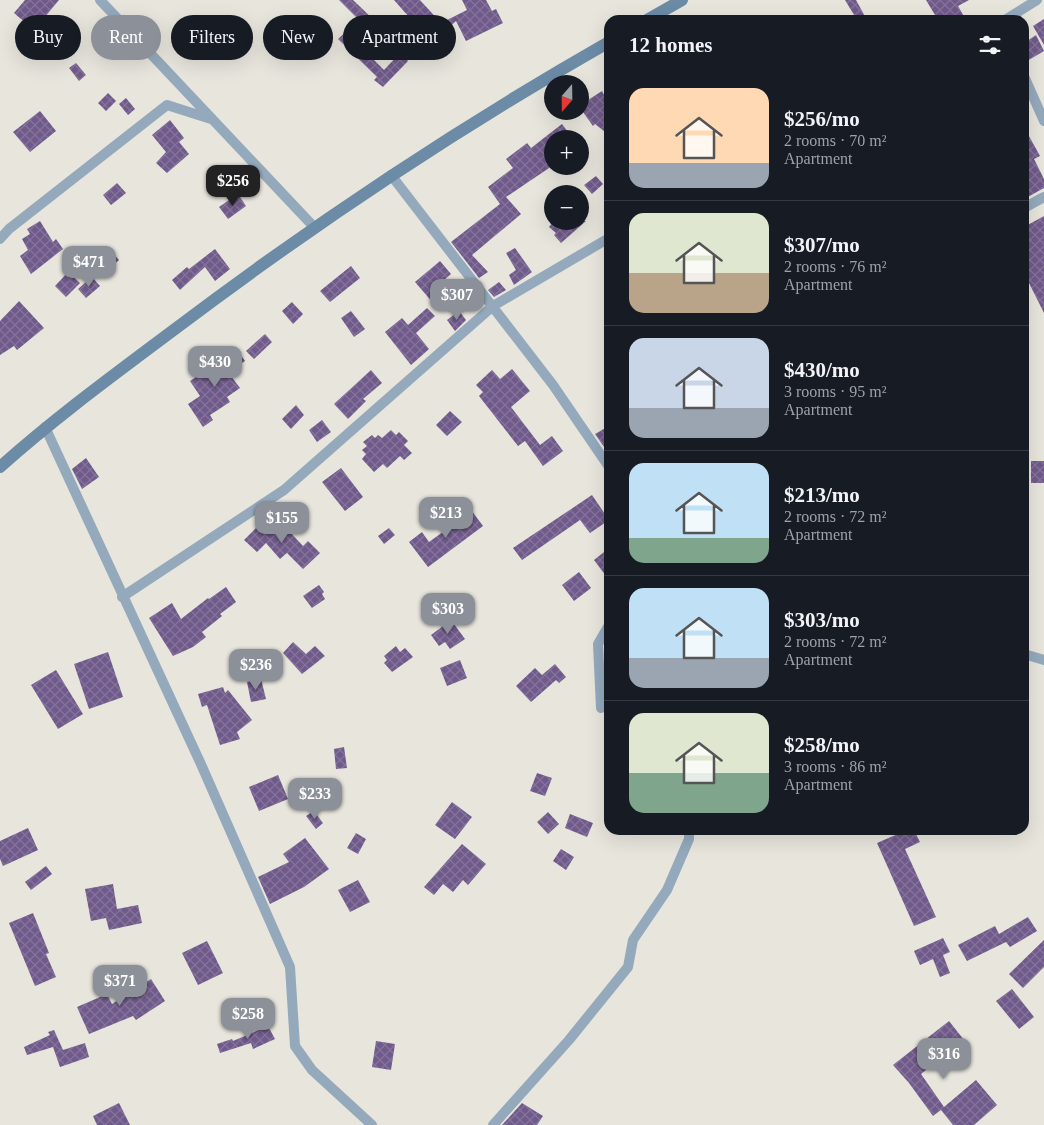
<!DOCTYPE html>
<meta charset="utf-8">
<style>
:root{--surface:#171b24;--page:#20242c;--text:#f1f3f6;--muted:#9ea1a6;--line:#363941;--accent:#8c9099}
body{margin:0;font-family:"Times New Roman",serif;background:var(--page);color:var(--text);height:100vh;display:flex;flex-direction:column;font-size:19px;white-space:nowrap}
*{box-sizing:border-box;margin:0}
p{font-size:16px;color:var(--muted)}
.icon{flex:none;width:28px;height:28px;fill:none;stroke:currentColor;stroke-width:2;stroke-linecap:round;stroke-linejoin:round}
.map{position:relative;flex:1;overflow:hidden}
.details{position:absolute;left:604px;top:15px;width:425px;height:820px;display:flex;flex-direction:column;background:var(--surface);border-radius:15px;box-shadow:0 5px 20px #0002}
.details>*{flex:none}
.hud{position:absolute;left:15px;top:15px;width:475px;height:45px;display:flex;gap:10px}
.needle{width:32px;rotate:200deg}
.buttons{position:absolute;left:544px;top:75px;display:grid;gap:10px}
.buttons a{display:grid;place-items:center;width:45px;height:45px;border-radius:50%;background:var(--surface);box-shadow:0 5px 20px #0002;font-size:25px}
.price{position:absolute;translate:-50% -42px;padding:0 11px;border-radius:10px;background:var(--accent);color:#fff;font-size:16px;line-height:32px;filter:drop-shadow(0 1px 2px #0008)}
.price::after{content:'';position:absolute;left:50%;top:30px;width:15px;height:11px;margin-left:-8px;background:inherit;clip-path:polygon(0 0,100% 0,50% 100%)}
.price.current{background:#222;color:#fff}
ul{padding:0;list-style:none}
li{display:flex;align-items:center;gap:15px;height:125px;padding:0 25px}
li+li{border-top:1px solid var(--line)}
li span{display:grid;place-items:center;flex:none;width:140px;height:100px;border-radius:15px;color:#555}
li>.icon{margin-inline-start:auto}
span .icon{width:60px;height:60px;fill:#fffc;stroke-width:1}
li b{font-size:21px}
h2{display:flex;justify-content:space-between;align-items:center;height:60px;padding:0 25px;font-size:21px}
.chip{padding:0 18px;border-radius:22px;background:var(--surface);box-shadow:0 5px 20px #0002;font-size:18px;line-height:45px}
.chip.current{background:var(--accent);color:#fff}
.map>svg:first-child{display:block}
</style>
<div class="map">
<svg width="1044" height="1125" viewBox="0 0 1044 1125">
<defs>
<pattern id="building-cross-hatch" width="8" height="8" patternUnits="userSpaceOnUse" patternTransform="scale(1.25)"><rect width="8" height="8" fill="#70598b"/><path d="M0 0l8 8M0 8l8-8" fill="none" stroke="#857499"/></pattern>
</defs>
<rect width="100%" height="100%" fill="#e7e5dc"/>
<path fill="url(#building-cross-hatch)" d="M 25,0 L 59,0 L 34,30 L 14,13 Z
M 339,0 L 353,0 L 375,21 L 354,40 L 384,70 L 400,53 L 408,61 L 383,87 L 374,80 L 377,77 L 338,39 L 359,20 Z
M 394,0 L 420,0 L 441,23 L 467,10 L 462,0 L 486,0 L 492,11 L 496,9 L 503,23 L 466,41 L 456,21 L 432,43 Z
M 845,0 L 856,0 L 867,20 L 857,20 Z
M 926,0 L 969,0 L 958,6 L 966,20 L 938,20 Z
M 1044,19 L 1044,45 L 1033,26 Z
M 1036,35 L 1044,51 L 1027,61 L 1024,55 L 1024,43 Z
M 76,63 L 86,75 L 79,81 L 69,68 Z
M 602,91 L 609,103 L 609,135 L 595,124 L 593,126 L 580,108 L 580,105 Z
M 108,93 L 116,101 L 106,111 L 98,103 Z
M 126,98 L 135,109 L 128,115 L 119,104 Z
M 40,111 L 56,131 L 30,152 L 13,132 Z
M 170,120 L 184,138 L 179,142 L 189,154 L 167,173 L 156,163 L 166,152 L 152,135 Z
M 562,124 L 573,139 L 552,139 L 552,166 L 506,197 L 521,214 L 472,255 L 488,272 L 479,278 L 451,242 L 500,204 L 488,187 L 513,168 L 506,159 L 527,143 L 531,148 Z
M 1024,127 L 1040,156 L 1034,159 L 1044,179 L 1044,188 L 1024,199 Z
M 596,176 L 603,184 L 592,194 L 584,185 Z
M 117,183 L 126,193 L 111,205 L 103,195 Z
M 238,194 L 246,206 L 228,219 L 219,207 Z
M 1044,216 L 1044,313 L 1024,273 L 1024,227 Z
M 40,221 L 53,242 L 56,239 L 63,249 L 31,274 L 20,256 L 28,250 L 22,239 L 30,234 L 27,229 Z
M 554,221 L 586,221 L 561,243 L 554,235 L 556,233 L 549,227 Z
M 515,248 L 532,272 L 514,285 L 509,275 L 516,270 L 506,253 Z
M 215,249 L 230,269 L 215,281 L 205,267 L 180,290 L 172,280 L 187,267 L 189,269 Z
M 113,253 L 119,260 L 108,270 L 101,262 Z
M 440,261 L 451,274 L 444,280 L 452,293 L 434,304 L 415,282 Z
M 351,266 L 360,278 L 330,302 L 320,291 Z
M 68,272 L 80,283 L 66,297 L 55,286 Z
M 92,277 L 100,286 L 86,298 L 78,289 Z
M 499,282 L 506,290 L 494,297 L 488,290 Z
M 19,301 L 44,328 L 17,350 L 14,346 L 0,355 L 0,321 Z
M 292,302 L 303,314 L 293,324 L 282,311 Z
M 427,308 L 435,316 L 416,333 L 429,349 L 411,365 L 385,332 L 402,318 L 408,325 Z
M 351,311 L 365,329 L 354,337 L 341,318 Z
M 459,311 L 466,320 L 455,331 L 447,320 Z
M 265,334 L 272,342 L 254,359 L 246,351 Z
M 237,349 L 245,361 L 228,372 L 240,388 L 227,397 L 230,402 L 210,415 L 213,420 L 203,427 L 188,404 L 200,396 L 190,381 L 208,369 L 210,371 Z
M 512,369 L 530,391 L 511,407 L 540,445 L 552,436 L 563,451 L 543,466 L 525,441 L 518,446 L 479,396 L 483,392 L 476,385 L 492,370 L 500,379 Z
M 371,370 L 382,383 L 363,399 L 366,401 L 348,419 L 334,404 Z
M 296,405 L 304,415 L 291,429 L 282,419 Z
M 450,411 L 462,422 L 447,436 L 436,425 Z
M 322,420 L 331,432 L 317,442 L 309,430 Z
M 609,426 L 609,454 L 595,434 Z
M 391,430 L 396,435 L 399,432 L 408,441 L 404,445 L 412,453 L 404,460 L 400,456 L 387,468 L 383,464 L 374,472 L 362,459 L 366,454 L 362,450 L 367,446 L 363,442 L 372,435 L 375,438 L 378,435 L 382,438 Z
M 86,458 L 99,477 L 82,489 L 72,469 Z
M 1031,461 L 1044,461 L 1044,483 L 1031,483 Z
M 341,468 L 363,497 L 345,511 L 322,482 Z
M 592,495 L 609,520 L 590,533 L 580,520 L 522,560 L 513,548 Z
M 472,511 L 483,526 L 428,567 L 409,542 L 422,532 L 429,542 Z
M 264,520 L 281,536 L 288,530 L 303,546 L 308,541 L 320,553 L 303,569 L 287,553 L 280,559 L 266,543 L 257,552 L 244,540 Z
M 389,528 L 395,535 L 384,544 L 378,536 Z
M 609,548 L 609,580 L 594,560 Z
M 579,572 L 591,588 L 574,601 L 562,585 Z
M 319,585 L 324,592 L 322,594 L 325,599 L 312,608 L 303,596 Z
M 226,587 L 236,602 L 220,614 L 222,616 L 202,632 L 206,637 L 193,647 L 173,656 L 149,618 L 172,603 L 181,619 L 208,598 L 209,599 Z
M 451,620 L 465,639 L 450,649 L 445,642 L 439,646 L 431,635 Z
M 293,642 L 306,654 L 315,646 L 325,656 L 302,674 L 283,653 Z
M 396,646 L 400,652 L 405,648 L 413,657 L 392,672 L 384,663 L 387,660 L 384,656 Z
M 108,652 L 123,697 L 89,709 L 74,664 Z
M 460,660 L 467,678 L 447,686 L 440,668 Z
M 555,664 L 566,677 L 559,683 L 556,680 L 531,702 L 516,686 L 535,668 L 542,675 Z
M 56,670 L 83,714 L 58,729 L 31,685 Z
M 261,679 L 266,699 L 251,702 L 247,682 Z
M 223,687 L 225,693 L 228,690 L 252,720 L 237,732 L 240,739 L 220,745 L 207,705 L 202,707 L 198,694 Z
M 344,747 L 347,768 L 336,769 L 334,749 Z
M 537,773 L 552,778 L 545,796 L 530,791 Z
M 278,775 L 288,799 L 259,811 L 249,787 Z
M 452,802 L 472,817 L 455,839 L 435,825 Z
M 314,811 L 323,823 L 316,829 L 306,816 Z
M 548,812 L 559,824 L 548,834 L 537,822 Z
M 570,814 L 593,823 L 587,837 L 565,828 Z
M 28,828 L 38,850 L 3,866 L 0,859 L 0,841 Z
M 907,830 L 914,830 L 920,842 L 905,849 L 936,917 L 914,926 L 877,843 Z
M 356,833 L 366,839 L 358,854 L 347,848 Z
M 305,838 L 329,869 L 304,887 L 270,904 L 258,877 L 289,862 L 283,854 Z
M 462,844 L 486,864 L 468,885 L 463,880 L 453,892 L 443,884 L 434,895 L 424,887 Z
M 561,849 L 574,857 L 566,870 L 553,861 Z
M 46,866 L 52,874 L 31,890 L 25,882 Z
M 358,880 L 370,902 L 350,912 L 338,890 Z
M 113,884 L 117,909 L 138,905 L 142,923 L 109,930 L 106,918 L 91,921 L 85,889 Z
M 33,913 L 49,953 L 46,954 L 56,977 L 35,986 L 9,923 Z
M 1028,917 L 1037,931 L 1010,947 L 1006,942 L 967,961 L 958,945 L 995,926 L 999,934 Z
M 943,938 L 950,952 L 943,955 L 950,973 L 940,977 L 933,959 L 920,965 L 914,951 Z
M 1044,940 L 1044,967 L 1023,988 L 1009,974 Z
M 207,941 L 223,973 L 198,985 L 182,953 Z
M 151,979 L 165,1001 L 136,1020 L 133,1016 L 89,1034 L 77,1007 L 107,994 L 112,1004 Z
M 1012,989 L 1034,1017 L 1019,1029 L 996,1001 Z
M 949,1021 L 964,1040 L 921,1074 L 944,1107 L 976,1080 L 997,1105 L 974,1125 L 953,1125 L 941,1110 L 933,1116 L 909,1083 L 893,1065 Z
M 268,1026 L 275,1039 L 253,1049 L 251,1043 L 220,1053 L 217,1044 L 232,1039 L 233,1041 Z
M 54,1030 L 63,1050 L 85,1043 L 89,1057 L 60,1067 L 53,1047 L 27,1055 L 24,1047 L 50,1035 L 48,1032 Z
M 376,1041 L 395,1044 L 391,1070 L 372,1067 Z
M 119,1103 L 130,1125 L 97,1125 L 93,1116 Z
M 522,1103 L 543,1116 L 537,1125 L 502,1125 Z"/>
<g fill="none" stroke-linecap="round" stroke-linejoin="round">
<path stroke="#94a9bc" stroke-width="10" d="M 100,0 L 314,227
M 1005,20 L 1037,0
M 1024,76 L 1044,121
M 391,175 L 553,385 L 609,467
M 1024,208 L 1044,197
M 0,239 L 9,229 L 167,105 L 211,119
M 45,427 L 200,762 L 290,967 L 295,1046 L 312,1070 L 372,1125
M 122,597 L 284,490 L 493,306 L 609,238
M 1024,654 L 1044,660
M 601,708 L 598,644 L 609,625
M 493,1125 L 569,1040 L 628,967 L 633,940 L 667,890 L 689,839 L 689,830"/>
<path stroke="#6c8ba7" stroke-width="12" d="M 647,20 L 682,0
M 0,467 C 56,417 115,374 175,329 C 314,224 458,128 609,42"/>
</g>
</svg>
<div class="buttons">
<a><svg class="needle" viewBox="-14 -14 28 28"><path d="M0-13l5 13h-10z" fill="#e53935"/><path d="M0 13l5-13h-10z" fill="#9ea1a6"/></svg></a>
<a>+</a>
<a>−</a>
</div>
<b class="price current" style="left:233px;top:207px">$256</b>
<b class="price" style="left:89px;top:288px">$471</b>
<b class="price" style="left:457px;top:321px">$307</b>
<b class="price" style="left:215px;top:388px">$430</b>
<b class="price" style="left:446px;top:539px">$213</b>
<b class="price" style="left:282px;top:544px">$155</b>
<b class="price" style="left:448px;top:635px">$303</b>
<b class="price" style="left:256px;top:691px">$236</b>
<b class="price" style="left:315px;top:820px">$233</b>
<b class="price" style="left:120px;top:1007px">$371</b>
<b class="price" style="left:248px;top:1040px">$258</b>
<b class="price" style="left:944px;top:1080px">$316</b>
<div class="hud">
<a class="chip">Buy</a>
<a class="chip current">Rent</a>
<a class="chip">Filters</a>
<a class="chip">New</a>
<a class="chip">Apartment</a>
</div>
<section class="details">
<h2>12 homes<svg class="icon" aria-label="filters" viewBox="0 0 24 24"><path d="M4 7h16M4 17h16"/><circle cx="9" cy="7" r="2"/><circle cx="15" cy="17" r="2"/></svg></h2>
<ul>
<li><span style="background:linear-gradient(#ffd9b3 75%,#9aa5b1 0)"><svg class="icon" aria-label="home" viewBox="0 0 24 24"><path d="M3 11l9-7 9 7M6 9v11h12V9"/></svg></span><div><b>$256/mo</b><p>2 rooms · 70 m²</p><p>Apartment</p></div></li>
<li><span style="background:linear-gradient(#dfe7d0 60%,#b9a48a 0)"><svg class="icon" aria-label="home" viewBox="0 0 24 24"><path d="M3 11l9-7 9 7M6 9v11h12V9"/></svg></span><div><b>$307/mo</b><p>2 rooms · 76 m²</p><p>Apartment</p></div></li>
<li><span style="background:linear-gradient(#c9d6e8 70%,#9aa5b1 0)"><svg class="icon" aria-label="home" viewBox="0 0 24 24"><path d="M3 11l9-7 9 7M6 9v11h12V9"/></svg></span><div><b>$430/mo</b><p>3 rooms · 95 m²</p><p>Apartment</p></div></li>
<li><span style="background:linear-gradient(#bfe0f5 75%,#7fa58c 0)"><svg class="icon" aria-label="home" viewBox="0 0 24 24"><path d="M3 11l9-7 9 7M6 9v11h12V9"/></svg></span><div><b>$213/mo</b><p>2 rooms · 72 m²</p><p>Apartment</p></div></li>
<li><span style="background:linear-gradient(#bfe0f5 70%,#9aa5b1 0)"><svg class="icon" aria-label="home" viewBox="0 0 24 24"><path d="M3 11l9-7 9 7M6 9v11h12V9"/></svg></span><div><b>$303/mo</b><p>2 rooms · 72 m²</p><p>Apartment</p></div></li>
<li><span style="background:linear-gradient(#dfe7d0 60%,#7fa58c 0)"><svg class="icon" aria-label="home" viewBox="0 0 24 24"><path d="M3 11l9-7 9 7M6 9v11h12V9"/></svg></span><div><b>$258/mo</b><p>3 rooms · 86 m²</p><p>Apartment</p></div></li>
</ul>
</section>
</div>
